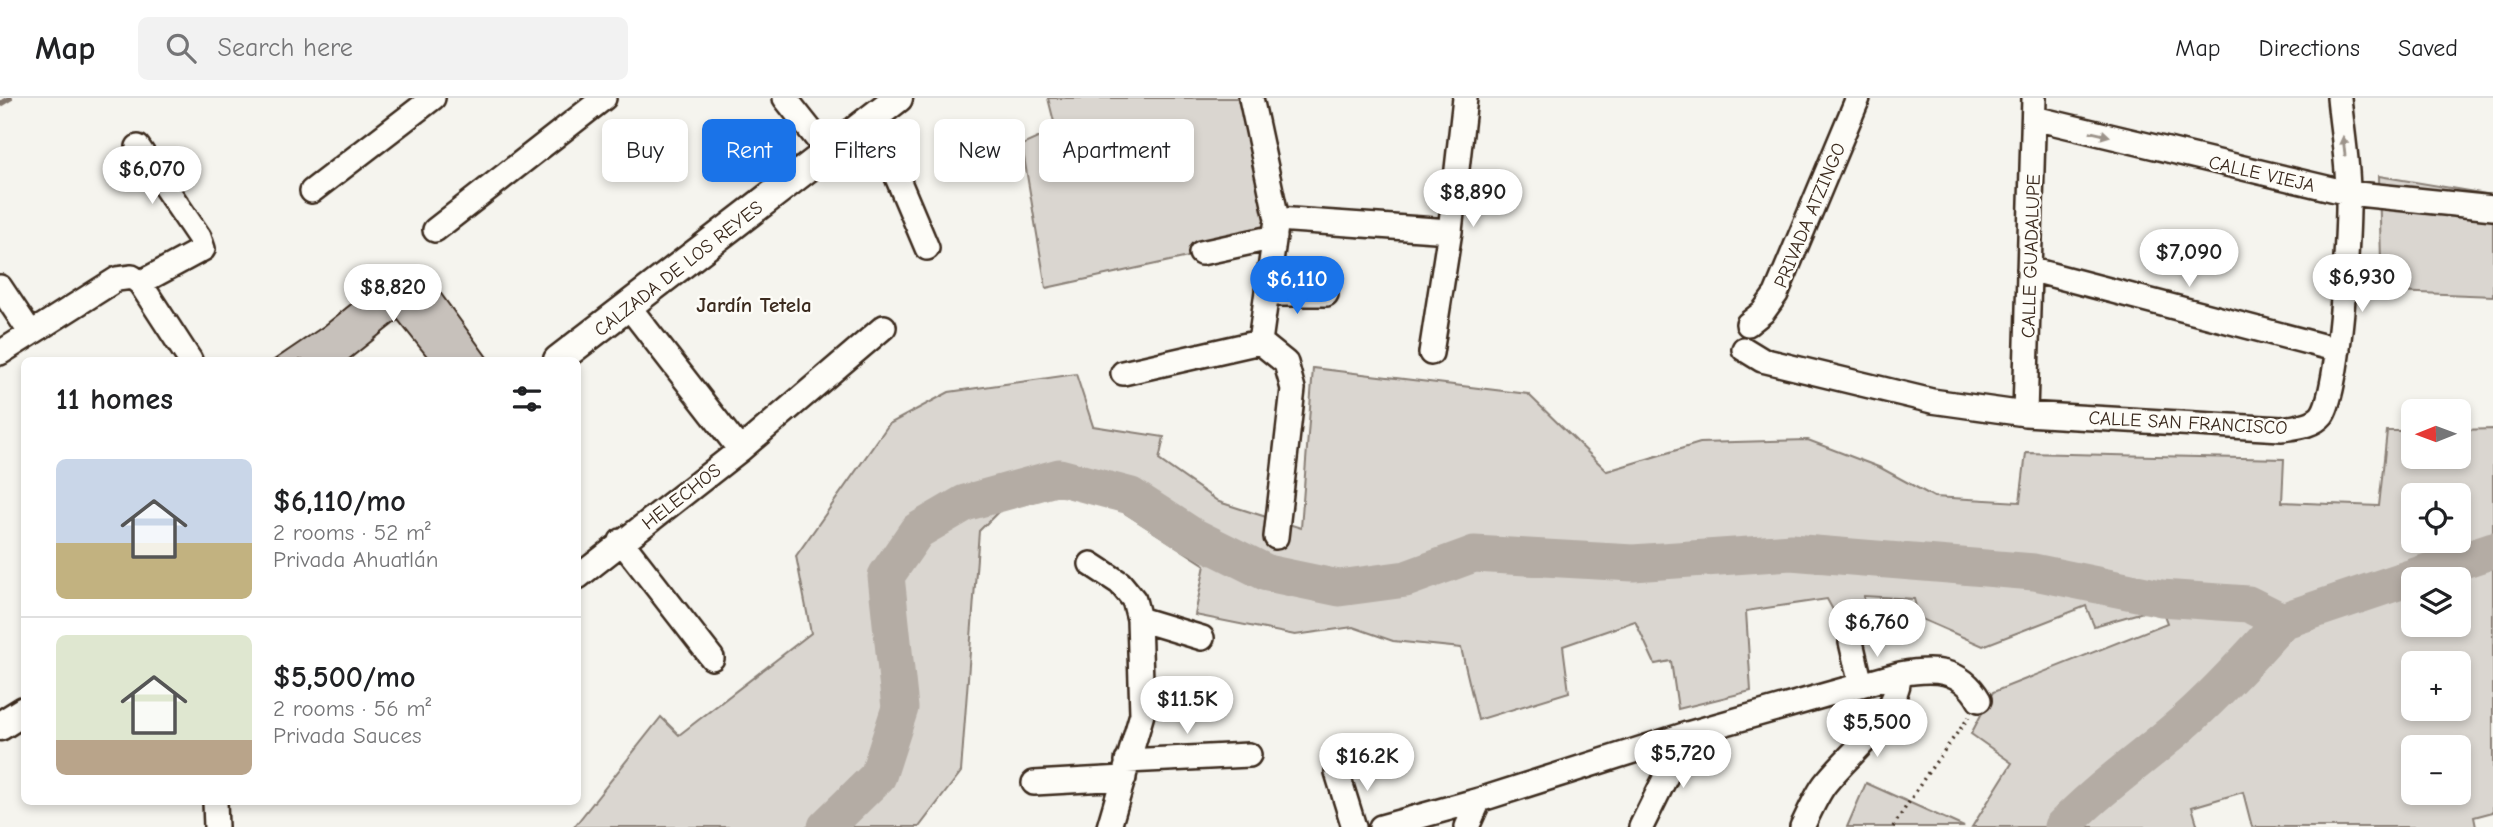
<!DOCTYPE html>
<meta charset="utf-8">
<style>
:root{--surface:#fff;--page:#f2f2f2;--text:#202124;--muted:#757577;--line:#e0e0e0;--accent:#1a73e8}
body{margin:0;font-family:"Comic Neue",sans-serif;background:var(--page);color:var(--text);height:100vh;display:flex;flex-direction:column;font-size:26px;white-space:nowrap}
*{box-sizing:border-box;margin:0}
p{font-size:23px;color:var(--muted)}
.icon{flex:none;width:38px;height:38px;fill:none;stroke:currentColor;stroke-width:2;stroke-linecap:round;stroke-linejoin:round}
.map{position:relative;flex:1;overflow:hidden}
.panel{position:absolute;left:21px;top:259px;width:560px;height:448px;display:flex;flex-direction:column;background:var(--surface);border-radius:10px;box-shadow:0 4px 10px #0003}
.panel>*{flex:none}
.hud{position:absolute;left:602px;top:21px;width:665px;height:63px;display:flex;gap:14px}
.needle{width:46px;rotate:269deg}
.tools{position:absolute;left:2401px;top:301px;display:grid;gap:14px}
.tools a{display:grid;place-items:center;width:70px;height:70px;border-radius:10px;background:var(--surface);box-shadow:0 4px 10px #0003;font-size:35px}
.price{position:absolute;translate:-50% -60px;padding:0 16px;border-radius:24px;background:#fff;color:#222;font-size:23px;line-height:46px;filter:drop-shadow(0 2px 4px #0008)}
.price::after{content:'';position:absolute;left:50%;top:42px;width:21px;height:16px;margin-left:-10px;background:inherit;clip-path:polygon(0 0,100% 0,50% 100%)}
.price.current{background:var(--accent);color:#fff}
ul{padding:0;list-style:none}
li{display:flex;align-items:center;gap:21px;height:175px;padding:0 35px}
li+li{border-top:2px solid var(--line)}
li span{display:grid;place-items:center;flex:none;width:196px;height:140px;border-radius:10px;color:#555}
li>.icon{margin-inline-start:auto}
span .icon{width:84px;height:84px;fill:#fffc;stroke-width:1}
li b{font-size:30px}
h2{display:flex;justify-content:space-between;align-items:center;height:84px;padding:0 35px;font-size:30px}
.chip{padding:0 24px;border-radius:10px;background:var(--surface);box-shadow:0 4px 10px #0003;font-size:24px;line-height:63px}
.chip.current{background:var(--accent);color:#fff}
header{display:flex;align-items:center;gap:42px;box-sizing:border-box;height:98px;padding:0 35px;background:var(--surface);border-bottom:2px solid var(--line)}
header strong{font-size:33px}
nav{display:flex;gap:38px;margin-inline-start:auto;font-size:24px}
.search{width:490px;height:63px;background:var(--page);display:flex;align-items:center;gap:18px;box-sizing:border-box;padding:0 24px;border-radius:10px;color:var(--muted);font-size:26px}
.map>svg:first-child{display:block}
</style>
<header>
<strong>Map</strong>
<div class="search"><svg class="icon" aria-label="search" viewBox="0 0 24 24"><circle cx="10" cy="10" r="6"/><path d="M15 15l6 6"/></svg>Search here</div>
<nav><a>Map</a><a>Directions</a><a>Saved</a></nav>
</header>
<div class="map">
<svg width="2493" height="729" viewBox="0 0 2493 729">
<rect width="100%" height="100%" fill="#f5f4ee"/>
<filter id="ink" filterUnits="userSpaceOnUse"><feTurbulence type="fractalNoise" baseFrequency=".0143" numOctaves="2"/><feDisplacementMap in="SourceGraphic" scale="14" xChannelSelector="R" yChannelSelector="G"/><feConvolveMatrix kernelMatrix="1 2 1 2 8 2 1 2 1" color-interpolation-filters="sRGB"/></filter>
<g filter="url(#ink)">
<path fill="#dad6d0" stroke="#8a8077" stroke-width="2" fill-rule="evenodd" d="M 1048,0 L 1261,0 L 1277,121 L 1289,137 L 1046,190 L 1022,47 L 1056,32 Z
M 2379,78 L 2493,97 L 2493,198 L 2395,194 L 2393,166 L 2381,165 Z
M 1313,270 L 1528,296 L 1607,373 L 1700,345 L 1808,342 L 1881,370 L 1934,399 L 2020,404 L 2026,355 L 2284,361 L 2282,404 L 2379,408 L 2387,333 L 2413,333 L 2413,359 L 2459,359 L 2459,332 L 2493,331 L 2493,714 L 2474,719 L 2476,729 L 2252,729 L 2243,694 L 2192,709 L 2198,729 L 1972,729 L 2012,665 L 1971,636 L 1993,594 L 2167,525 L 2161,509 L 2094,528 L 2086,508 L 1983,548 L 1919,520 L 1914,501 L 1864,498 L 1864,526 L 1839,523 L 1827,501 L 1746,513 L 1751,593 L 1678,611 L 1671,563 L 1655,566 L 1635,523 L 1563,548 L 1569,594 L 1478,622 L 1461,550 L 1393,543 L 1353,529 L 1295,537 L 1195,517 L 1205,467 L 1100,399 L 1063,395 L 1005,407 L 979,433 L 961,674 L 919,729 L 574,729 L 661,619 L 679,637 L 811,535 L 796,458 L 889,326 L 949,294 L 1076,276 L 1093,328 L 1164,339 L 1159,362 L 1219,404 L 1301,430 ZM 2413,397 L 2459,397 L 2459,443 L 2413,443 ZM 2413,481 L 2459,481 L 2459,527 L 2413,527 ZM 2413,565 L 2459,565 L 2459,611 L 2413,611 ZM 2413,649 L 2459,649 L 2459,695 L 2413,695 Z
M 1866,685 L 1964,729 L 1847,729 Z"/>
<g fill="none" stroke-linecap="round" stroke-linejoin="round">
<path stroke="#84786e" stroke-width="6" d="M 0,6 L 10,0"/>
<path stroke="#b4aca4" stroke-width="37" d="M 2282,523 L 2493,452
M 826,729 L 878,678 L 900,610 L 886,478 L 917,433 L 965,405 L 1059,379 L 1131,398 L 1191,437 L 1267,475 L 1339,490 L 1406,481 L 1474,456 L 1633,465 L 1791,454 L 2034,474 L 2161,500 L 2248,506 L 2282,523 C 2252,557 2222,590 2189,620 C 2147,658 2101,688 2062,729"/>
</g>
<path fill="#c7c1bb" stroke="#3b2a1e" stroke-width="2" d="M 423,171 L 489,262 L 430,262 L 398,222 L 348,262 L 274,262 L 324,228 L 391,174 L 402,188 Z"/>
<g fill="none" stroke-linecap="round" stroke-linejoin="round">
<g stroke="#3b2a1e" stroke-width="28">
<path id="minor" d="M 785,0 L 827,53
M 1251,0 L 1277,121 L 1260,244
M 872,20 L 927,150
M 2034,20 L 2348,95 L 2493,110
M 138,49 L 199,139 L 203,151 L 140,185
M 312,93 L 433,0
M 1277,121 L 1450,133
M 435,132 L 604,0
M 1201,155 L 1275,139
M 2029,171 L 2338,252
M 0,189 L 30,234
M 1267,196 L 1326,196
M 629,209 L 740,352
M 1748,226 L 1763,214 L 1776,196 L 1858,0
M 1260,244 L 1286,265 L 1293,291 L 1276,439
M 1744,251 L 1762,262 L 1932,303 L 2025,316 L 2282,331 C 2295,329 2313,328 2322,317 C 2340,293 2349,133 2348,96 C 2348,64 2342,32 2339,0
M 0,255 L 117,181 L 132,179 L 140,185 L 190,262
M 1431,255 L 1450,133 L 1465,0
M 1123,275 L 1260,244
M 2025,316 L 2034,0
M 621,443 L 712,560
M 1091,466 L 1120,485 L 1134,502 L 1139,521 L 1142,616 L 1109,729
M 578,479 L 740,352 L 884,229
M 1139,521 L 1202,540
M 1851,544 L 1861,587
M 1127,663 L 1249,657
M 1337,674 L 1354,729
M 1034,685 L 1124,680
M 215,704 L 216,729
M 1381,729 L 1479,702 L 1687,636 L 1900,576 C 1933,570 1961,570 1979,602
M 1467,729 L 1479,702
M 1641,729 L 1687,636
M 1802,729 C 1809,715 1816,698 1825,686 C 1855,648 1893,627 1900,576"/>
</g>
<g stroke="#3b2a1e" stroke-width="33">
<path id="tertiary" d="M 558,262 L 898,0
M 0,628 L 24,613"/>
</g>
<path stroke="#3b2a1e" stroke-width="3.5" stroke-dasharray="2 5" stroke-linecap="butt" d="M 1893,729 L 1927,676 L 1969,619"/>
<use href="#minor" stroke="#fdfcf7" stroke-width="23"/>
<use href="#tertiary" stroke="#fdfcf7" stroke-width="28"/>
</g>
<defs><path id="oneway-solid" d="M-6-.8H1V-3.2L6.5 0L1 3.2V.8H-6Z" transform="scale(1.75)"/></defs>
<g fill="#9c938a">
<use href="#oneway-solid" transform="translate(2100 36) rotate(13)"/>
<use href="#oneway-solid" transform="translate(2344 48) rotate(-96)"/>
</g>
</g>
<g text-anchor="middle" stroke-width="5" stroke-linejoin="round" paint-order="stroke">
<g font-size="19" fill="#3b2a1e" stroke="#fdfcf7">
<text transform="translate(2262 75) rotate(13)" y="7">CALLE VIEJA</text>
<text transform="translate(1809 117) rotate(-67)" y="7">PRIVADA ATZINGO</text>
<text transform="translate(2030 158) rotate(-88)" y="7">CALLE GUADALUPE</text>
<text transform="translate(678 170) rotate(-38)" y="7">CALZADA DE LOS REYES</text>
<text transform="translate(2188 324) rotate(3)" y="7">CALLE SAN FRANCISCO</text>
<text transform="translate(681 398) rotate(-38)" y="7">HELECHOS</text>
</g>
<g font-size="21" font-weight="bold" fill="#3b2a1e" stroke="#fdfcf7">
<text x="754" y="214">Jardín Tetela</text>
</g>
</g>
</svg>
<div class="tools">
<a><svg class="needle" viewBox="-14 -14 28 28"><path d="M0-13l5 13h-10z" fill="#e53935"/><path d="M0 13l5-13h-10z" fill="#757577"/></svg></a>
<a><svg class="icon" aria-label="locate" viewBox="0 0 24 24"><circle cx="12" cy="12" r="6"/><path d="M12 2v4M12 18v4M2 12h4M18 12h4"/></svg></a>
<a><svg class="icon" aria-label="layers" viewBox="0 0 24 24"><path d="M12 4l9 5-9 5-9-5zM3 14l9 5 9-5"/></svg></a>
<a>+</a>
<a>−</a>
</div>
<b class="price" style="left:152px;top:108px">$6,070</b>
<b class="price" style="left:1473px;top:131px">$8,890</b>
<b class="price" style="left:2189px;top:191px">$7,090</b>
<b class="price" style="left:2362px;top:216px">$6,930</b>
<b class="price current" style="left:1297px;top:218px">$6,110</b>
<b class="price" style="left:393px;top:226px">$8,820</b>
<b class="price" style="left:1877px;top:561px">$6,760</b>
<b class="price" style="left:1187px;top:638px">$11.5K</b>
<b class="price" style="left:1877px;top:661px">$5,500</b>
<b class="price" style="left:1683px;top:692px">$5,720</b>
<b class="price" style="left:1367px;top:695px">$16.2K</b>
<div class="hud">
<a class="chip">Buy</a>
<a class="chip current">Rent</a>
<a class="chip">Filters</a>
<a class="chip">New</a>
<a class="chip">Apartment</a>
</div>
<section class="panel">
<h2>11 homes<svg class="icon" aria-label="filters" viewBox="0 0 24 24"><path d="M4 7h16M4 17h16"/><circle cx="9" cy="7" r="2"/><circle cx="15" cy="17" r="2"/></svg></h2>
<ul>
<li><span style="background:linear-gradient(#c9d6e8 60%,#c2b280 0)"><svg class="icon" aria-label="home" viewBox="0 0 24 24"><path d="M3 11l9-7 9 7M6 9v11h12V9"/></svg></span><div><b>$6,110/mo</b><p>2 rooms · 52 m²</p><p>Privada Ahuatlán</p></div></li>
<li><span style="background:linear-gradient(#dfe7d0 75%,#b9a48a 0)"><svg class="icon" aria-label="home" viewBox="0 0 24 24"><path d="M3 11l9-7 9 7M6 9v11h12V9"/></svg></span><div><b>$5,500/mo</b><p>2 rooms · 56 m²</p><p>Privada Sauces</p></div></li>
</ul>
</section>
</div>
